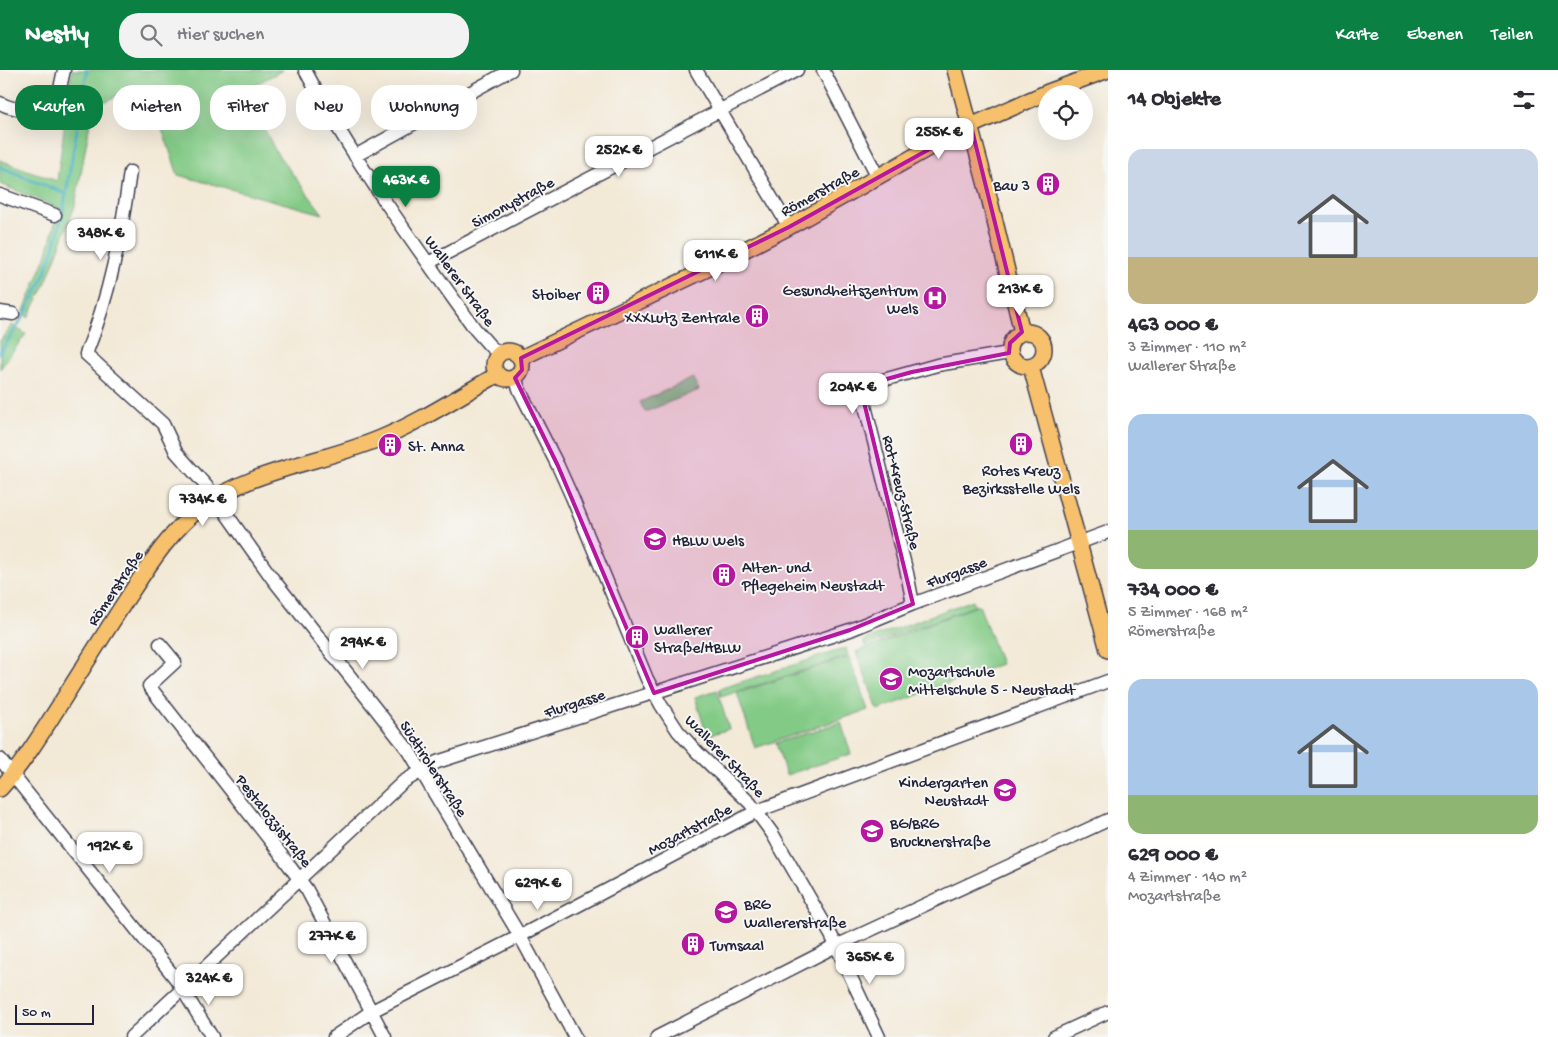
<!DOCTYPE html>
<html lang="de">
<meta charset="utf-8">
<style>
:root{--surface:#fff;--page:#f2f2f3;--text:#2b2b33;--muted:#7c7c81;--accent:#0b8043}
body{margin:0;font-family:"Gochi Hand",sans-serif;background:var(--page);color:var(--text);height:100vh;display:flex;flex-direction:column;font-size:19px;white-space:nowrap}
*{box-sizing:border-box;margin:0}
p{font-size:16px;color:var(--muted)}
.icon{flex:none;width:28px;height:28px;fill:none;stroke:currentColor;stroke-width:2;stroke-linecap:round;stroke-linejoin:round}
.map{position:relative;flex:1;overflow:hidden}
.side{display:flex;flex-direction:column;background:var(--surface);width:450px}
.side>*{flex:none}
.top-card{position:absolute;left:15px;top:15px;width:475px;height:45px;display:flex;gap:10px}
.fabs{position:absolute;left:1038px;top:15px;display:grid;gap:10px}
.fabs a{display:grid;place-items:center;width:55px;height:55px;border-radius:50%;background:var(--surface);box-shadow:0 5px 20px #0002;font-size:25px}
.scale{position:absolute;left:15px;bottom:12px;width:79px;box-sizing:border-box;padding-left:5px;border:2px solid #22223b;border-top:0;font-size:14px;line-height:18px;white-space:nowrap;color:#22223b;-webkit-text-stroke:4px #f6f6f2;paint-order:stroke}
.price{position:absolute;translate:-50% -42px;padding:0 11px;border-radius:10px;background:#fff;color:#222;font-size:16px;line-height:32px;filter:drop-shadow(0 1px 2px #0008)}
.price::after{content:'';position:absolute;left:50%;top:30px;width:15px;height:11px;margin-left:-8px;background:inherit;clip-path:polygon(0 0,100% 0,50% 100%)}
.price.selected{background:var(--accent);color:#fff}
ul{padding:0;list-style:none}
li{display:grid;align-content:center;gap:10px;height:265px;padding:0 20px}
li span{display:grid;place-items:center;height:155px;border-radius:15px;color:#555}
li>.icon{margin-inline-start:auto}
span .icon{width:90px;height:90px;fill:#fffc;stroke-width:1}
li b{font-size:21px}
h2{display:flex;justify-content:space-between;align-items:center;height:60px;padding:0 20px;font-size:21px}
.pill{padding:0 18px;border-radius:20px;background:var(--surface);box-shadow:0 5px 20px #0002;font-size:18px;line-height:45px}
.pill.selected{background:var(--accent);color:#fff}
header{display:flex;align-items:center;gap:30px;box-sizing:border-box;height:70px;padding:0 25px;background:var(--accent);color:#fff}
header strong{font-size:24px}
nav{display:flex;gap:28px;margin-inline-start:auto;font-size:18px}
.search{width:350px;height:45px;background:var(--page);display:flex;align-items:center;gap:12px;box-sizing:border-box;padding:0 18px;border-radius:20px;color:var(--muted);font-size:19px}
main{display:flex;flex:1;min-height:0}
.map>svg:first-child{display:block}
</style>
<header>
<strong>Nestly</strong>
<div class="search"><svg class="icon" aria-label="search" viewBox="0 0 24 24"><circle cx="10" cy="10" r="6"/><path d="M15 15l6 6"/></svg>Hier suchen</div>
<nav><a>Karte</a><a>Ebenen</a><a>Teilen</a></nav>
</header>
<main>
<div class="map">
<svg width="1108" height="967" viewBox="0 0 1108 967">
<rect width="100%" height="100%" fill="#f6f6f2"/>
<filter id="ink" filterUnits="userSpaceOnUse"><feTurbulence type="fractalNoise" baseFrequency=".02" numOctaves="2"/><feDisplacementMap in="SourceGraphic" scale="10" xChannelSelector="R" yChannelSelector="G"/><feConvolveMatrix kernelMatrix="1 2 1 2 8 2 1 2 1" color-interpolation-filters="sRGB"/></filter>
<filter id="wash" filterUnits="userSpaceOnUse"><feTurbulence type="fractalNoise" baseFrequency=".0096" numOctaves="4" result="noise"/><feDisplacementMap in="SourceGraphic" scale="20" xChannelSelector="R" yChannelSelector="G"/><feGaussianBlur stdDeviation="1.12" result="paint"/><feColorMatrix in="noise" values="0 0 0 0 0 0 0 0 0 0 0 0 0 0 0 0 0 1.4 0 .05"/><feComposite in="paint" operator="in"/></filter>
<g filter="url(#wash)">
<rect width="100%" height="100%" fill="#f3e9d7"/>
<path fill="#82ca85" stroke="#527660" d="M 72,0 L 283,0 L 245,20 L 276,82 L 323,144 L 178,105 L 163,61 L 137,15 L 107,31 L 94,31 L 75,136 L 45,215 L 28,248 L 23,243 L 46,187 L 59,138 L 0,114 L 0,90 L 57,111 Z
M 12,255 L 26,264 L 0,299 L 0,271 Z
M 693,308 L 699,320 L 645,342 L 640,332 Z
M 973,530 L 975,536 L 865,576 L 863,571 Z
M 979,535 L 1001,594 L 878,640 L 856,582 Z
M 846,578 L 848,586 L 721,627 L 719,619 Z
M 849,587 L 868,640 L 755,678 L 737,623 Z
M 717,620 L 729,659 L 707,666 L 695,627 Z
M 841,652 L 851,684 L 786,705 L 776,673 Z"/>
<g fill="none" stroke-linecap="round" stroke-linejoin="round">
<path stroke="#44afc2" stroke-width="3" d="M 0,97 L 66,124 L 87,0
M 0,282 C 36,232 57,186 66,124"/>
</g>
</g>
<g filter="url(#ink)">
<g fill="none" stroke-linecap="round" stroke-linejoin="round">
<g stroke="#414052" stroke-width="15">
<path id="minor" d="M 305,0 C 354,92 415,175 475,259 L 490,276 L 500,284
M 696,0 L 789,157
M 823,0 L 878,107
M 0,33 C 20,44 37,38 57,32 L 64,0
M 355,86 L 511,0
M 130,102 C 121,165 110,225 86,284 L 163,354 L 176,382 L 208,418 L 272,508 L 409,681 L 520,866 L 575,967
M 0,125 L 55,145
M 428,193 L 797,0
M 0,242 L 13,244
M 515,308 L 520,321 L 558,396 L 572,427 L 647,609 L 661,635 L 678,661 L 697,682 L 750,733 L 772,763 L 831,865 L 879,967
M 913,534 L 907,503 L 862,324 L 869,314 L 912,302 L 937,295 L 1009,283
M 160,574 L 175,592 L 149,616 L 280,783 L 307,820 L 385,967
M 0,689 L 176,909 L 212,967
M 131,967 L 403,712 L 437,692 L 850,560 L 913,534 L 1108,462
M 334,967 L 372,941 L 520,866 L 757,741 L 1108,611
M 657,967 L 836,876 L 1108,750
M 1054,967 L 1108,942"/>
</g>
<g stroke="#414052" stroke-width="18">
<path id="major" d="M 955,0 L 987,119 L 1022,262
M1010 279a17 17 0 1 1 34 0a17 17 0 1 1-34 0Z
M494 295a14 14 0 1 1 28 0a14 14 0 1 1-28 0Z
M 521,288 L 703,201 L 789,157 L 957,62 L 1048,22 L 1108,0
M 1031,297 L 1108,580
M 0,719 C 23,694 41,664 59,636 C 82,599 105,563 128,527 C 149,495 171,460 202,437 C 255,398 322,393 381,368 C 422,351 459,326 497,305"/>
</g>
<use href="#minor" stroke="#fff" stroke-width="12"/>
<use href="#major" stroke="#f7c06c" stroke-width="15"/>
</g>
</g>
<path fill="#b5179e" fill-opacity="0.2" stroke="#b5179e" stroke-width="4" stroke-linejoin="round" d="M 971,56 L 1022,262 L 1010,273 L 1009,283 L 912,302 L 869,314 L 862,324 L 913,534 L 850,560 L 654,623 L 558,396 L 515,308 L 522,300 L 521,288 L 789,157 Z"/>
<defs>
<g id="building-disc" transform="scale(1.25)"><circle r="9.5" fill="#b5179e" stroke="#f6f6f2"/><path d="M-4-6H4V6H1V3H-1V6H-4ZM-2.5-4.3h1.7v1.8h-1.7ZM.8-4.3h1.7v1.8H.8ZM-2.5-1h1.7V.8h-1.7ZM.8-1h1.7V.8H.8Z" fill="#fff"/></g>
<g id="hospital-disc" transform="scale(1.25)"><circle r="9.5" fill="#b5179e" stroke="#f6f6f2"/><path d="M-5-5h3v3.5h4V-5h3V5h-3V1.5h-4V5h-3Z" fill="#fff"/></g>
<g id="school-disc" transform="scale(1.25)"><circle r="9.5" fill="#b5179e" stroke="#f6f6f2"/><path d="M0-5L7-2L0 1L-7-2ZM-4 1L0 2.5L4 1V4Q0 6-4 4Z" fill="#fff"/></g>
</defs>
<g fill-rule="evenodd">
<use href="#building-disc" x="1048" y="114"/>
<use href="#building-disc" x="598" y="223"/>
<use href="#hospital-disc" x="935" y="228"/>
<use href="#building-disc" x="757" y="246"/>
<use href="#building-disc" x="1021" y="374"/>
<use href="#building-disc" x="390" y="375"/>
<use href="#school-disc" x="655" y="469"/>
<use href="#building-disc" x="724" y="505"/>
<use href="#building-disc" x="637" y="567"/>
<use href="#school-disc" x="891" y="609"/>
<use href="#school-disc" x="1005" y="720"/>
<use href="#school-disc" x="872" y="761"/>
<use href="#school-disc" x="726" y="842"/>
<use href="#building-disc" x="693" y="874"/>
</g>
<g text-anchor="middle" stroke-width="4" stroke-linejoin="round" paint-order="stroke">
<g font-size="16" fill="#22223b" stroke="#f6f6f2" text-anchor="start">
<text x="1030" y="120" text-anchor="end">Bau 3</text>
<text x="918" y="225" text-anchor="end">Gesundheitszentrum<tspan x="918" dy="18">Wels</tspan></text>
<text x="580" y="229" text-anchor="end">Stoiber</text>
<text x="740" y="252" text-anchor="end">XXXLutz Zentrale</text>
<text x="408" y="381">St. Anna</text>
<text x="1021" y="405" text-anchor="middle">Rotes Kreuz<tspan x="1021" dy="18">Bezirksstelle Wels</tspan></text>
<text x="672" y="475">HBLW Wels</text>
<text x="742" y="502">Alten- und<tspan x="742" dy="18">Pflegeheim Neustadt</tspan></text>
<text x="654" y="564">Wallerer<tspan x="654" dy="18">Straße/HBLW</tspan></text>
<text x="908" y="606">Mozartschule<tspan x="908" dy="18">Mittelschule 5 - Neustadt</tspan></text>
<text x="988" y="717" text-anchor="end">Kindergarten<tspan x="988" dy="18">Neustadt</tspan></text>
<text x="890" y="758">BG/BRG<tspan x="890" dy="18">Brucknerstraße</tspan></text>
<text x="744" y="839">BRG<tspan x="744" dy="18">Wallererstraße</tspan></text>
<text x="710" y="880">Turnsaal</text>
</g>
<g font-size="16" fill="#22223b" stroke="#f6f6f2">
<text transform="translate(819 120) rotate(-29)" y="6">Römerstraße</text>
<text transform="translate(512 131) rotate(-28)" y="6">Simonystraße</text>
<text transform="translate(461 210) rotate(54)" y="6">Wallerer Straße</text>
<text transform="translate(903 422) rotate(76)" y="6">Rot-Kreuz-Straße</text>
<text transform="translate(956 501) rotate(-21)" y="6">Flurgasse</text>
<text transform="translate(114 517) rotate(-56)" y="6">Römerstraße</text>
<text transform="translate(574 632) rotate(-18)" y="6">Flurgasse</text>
<text transform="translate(726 685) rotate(46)" y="6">Wallerer Straße</text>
<text transform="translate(435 698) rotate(57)" y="6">Südtirolerstraße</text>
<text transform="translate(275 750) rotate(52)" y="6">Pestalozzistraße</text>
<text transform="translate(689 758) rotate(-28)" y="6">Mozartstraße</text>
</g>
</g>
</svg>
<div class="fabs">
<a><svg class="icon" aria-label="locate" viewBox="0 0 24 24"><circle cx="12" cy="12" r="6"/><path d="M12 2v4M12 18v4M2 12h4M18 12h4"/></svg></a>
</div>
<div class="scale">50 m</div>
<b class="price" style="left:939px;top:90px">255K €</b>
<b class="price" style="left:619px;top:108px">252K €</b>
<b class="price selected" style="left:406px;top:138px">463K €</b>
<b class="price" style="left:101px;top:191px">348K €</b>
<b class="price" style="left:716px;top:212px">611K €</b>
<b class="price" style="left:1020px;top:247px">213K €</b>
<b class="price" style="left:853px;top:345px">204K €</b>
<b class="price" style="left:203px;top:457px">734K €</b>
<b class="price" style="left:363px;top:600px">294K €</b>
<b class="price" style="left:110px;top:804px">192K €</b>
<b class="price" style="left:538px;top:841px">629K €</b>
<b class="price" style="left:332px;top:894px">277K €</b>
<b class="price" style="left:870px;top:915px">365K €</b>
<b class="price" style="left:209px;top:936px">324K €</b>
<div class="top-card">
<a class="pill selected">Kaufen</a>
<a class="pill">Mieten</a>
<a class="pill">Filter</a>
<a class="pill">Neu</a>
<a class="pill">Wohnung</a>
</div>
</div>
<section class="side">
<h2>14 Objekte<svg class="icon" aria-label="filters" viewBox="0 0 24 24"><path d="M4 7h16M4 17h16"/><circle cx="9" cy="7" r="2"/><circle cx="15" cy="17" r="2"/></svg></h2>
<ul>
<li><span style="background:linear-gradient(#c9d6e8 70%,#c2b280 0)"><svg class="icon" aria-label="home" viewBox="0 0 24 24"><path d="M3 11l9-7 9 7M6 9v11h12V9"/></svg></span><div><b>463 000 €</b><p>3 Zimmer · 110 m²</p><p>Wallerer Straße</p></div></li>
<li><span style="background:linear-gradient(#a9c7e8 75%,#8fb573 0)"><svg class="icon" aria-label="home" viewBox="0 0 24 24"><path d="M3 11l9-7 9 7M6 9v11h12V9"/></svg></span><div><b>734 000 €</b><p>5 Zimmer · 168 m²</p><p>Römerstraße</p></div></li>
<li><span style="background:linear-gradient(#a9c7e8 75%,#8fb573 0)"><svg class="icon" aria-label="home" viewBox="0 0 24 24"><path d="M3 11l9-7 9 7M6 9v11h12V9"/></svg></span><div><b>629 000 €</b><p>4 Zimmer · 140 m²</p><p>Mozartstraße</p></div></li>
</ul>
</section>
</main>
